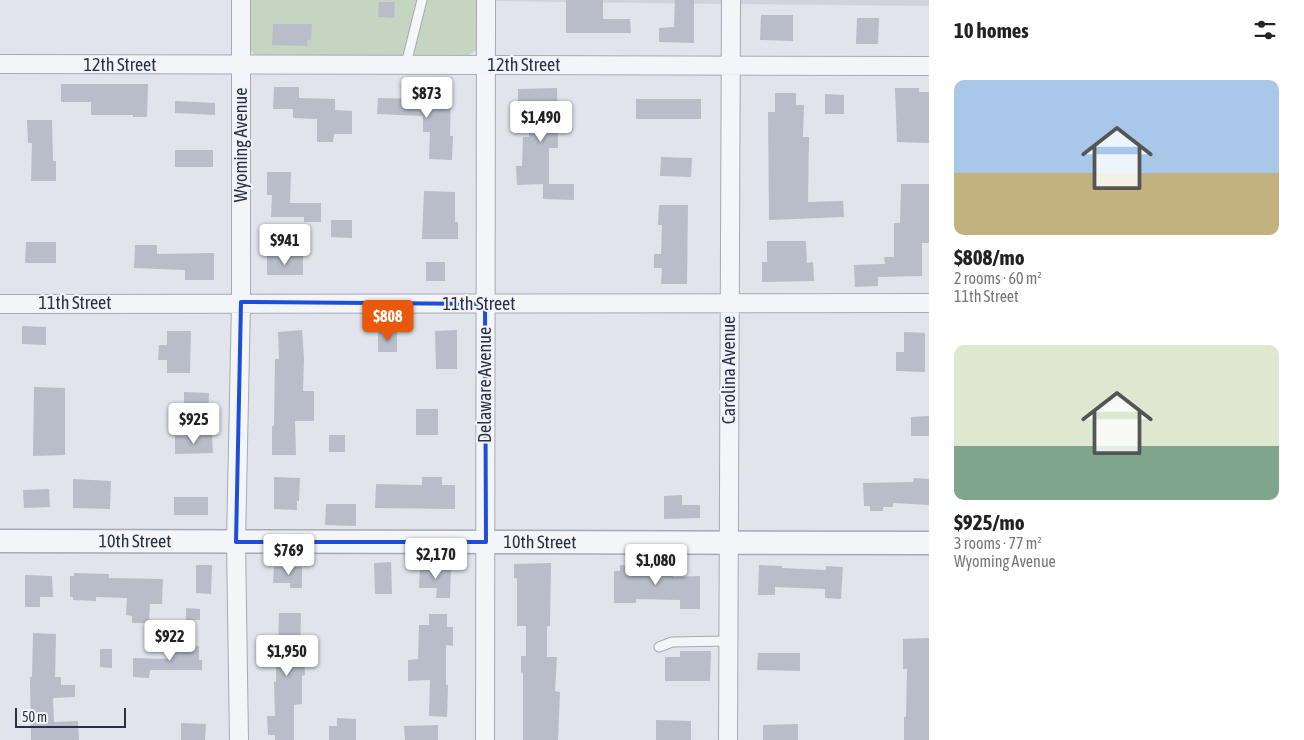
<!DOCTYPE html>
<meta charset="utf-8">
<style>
:root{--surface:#fff;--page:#f6f6f6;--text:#222;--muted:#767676;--accent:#ea580c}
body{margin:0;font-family:"Asap Condensed",sans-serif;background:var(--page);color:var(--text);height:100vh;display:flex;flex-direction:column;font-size:19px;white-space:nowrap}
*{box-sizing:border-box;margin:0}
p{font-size:16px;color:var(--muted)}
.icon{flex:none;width:28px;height:28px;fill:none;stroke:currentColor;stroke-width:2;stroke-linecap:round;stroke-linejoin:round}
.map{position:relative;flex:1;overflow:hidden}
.side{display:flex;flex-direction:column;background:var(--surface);width:375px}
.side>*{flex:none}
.scale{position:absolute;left:15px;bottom:12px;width:111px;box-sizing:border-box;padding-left:5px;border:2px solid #283044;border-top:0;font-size:14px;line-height:18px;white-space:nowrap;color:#283044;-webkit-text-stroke:4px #f1f3f8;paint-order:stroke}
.price{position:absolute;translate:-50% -42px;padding:0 11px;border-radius:5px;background:#fff;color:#222;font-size:16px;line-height:32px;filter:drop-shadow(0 1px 2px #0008)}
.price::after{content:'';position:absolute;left:50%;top:30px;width:15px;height:11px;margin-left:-8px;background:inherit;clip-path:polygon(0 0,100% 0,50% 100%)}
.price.selected{background:var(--accent);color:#fff}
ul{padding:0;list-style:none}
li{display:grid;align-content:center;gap:10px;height:265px;padding:0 25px}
li span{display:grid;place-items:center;height:155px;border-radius:10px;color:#555}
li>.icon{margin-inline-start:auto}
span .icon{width:90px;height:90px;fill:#fffc;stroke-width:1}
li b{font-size:21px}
h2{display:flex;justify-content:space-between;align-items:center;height:60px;padding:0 25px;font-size:21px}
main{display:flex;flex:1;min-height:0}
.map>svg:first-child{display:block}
</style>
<main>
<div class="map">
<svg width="929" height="740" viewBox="0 0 929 740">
<rect width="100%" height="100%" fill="#e1e4eb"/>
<path fill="#cfd3dd" d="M 494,0 L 723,0 L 723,4 L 494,1 Z
M 738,0 L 929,0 L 929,6 L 738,4 Z"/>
<path fill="#c5d5c1" d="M 248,0 L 477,0 L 477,50 L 463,58 L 257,57 L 249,49 Z"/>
<path fill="#b8bdc9" d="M 566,0 L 603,0 L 603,19 L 630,19 L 631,33 L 566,33 Z
M 675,0 L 694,0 L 694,43 L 659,42 L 659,28 L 674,27 Z
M 379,2 L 395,2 L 394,18 L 378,17 Z
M 761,15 L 793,15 L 793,41 L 760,40 Z
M 857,18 L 879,18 L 878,44 L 856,44 Z
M 273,24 L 312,24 L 311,40 L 307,40 L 308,46 L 272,45 Z
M 61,84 L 148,84 L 147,117 L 133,117 L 133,115 L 91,115 L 91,102 L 61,102 Z
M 274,87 L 299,87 L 299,98 L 335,99 L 335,110 L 352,111 L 352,134 L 334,134 L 333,142 L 317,142 L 317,119 L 293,118 L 293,109 L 273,109 Z
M 557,88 L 558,148 L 549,148 L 549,184 L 574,184 L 574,200 L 543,199 L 543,184 L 517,185 L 516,166 L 522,166 L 523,137 L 529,137 L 529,105 L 518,105 L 518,89 Z
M 895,88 L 919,88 L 919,92 L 929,92 L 929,143 L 897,142 Z
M 424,93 L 451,94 L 450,136 L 453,136 L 452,160 L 429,159 L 430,132 L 423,132 L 423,116 L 377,114 L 378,98 L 424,99 Z
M 775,93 L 796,93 L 796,105 L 804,105 L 803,137 L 809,137 L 808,202 L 843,201 L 844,217 L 769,220 L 768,112 L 775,112 Z
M 825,94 L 844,95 L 844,114 L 825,114 Z
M 636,99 L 701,99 L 701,119 L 636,119 Z
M 175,101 L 215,103 L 215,115 L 175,113 Z
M 27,120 L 52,120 L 53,161 L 56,161 L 56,181 L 31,181 L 32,143 L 28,143 Z
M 175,150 L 213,150 L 213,167 L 175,167 Z
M 661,157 L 692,158 L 691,177 L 660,176 Z
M 267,172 L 291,172 L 290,203 L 321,203 L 321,222 L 304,222 L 304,217 L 271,217 L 272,195 L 267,195 Z
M 901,184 L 929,184 L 929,243 L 922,243 L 922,276 L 878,277 L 878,286 L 855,287 L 854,265 L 885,264 L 884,257 L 894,257 L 894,223 L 900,223 Z
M 424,191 L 455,192 L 455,222 L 458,222 L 458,239 L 422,239 Z
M 659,205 L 688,205 L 687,284 L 661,284 L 662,268 L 654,268 L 654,254 L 661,254 L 662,225 L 658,225 Z
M 331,220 L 352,220 L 352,238 L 331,237 Z
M 767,241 L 806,241 L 807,263 L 813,262 L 814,281 L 762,282 L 762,262 L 767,262 Z
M 26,242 L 56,242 L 56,263 L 25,263 Z
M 135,245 L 157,245 L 157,254 L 214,253 L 214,280 L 185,280 L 185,270 L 134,268 Z
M 267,256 L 303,256 L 303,275 L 267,275 Z
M 426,262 L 445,262 L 445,281 L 426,281 Z
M 22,326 L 46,327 L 46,345 L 22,344 Z
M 302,330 L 304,359 L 303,391 L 314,391 L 314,421 L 295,421 L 296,455 L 272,455 L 272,426 L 274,426 L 275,359 L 279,359 L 278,332 Z
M 457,330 L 457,369 L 436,369 L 435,331 Z
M 167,331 L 191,331 L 190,373 L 167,373 L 167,360 L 158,360 L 159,345 L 167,345 Z
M 378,331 L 397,331 L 397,352 L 378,352 Z
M 904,332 L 925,333 L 925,372 L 896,371 L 896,352 L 904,352 Z
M 34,387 L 65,388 L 65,455 L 33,456 Z
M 184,392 L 209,393 L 208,414 L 191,414 L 191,406 L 184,406 Z
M 416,409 L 438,409 L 438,435 L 416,435 Z
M 929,416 L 929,436 L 911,436 L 911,417 Z
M 212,435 L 213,453 L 175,454 L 175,436 Z
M 329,435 L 345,435 L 345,452 L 329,452 Z
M 274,477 L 300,478 L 299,501 L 297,501 L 297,510 L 274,509 Z
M 422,477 L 442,477 L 442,485 L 455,485 L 455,509 L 375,508 L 376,484 L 422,485 Z
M 914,478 L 929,479 L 929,505 L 893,503 L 893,507 L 883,507 L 883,511 L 870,511 L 870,506 L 864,506 L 863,483 L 913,482 Z
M 73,479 L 111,481 L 110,509 L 73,508 Z
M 49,489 L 50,507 L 24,508 L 23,490 Z
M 682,495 L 682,505 L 700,505 L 700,518 L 664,519 L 664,496 Z
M 174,497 L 208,497 L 208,515 L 174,515 Z
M 326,504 L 356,504 L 356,526 L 325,525 Z
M 391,562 L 392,594 L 375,594 L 374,563 Z
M 551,563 L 550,626 L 547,626 L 547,657 L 557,657 L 555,691 L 560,692 L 558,740 L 523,740 L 523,673 L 521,672 L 521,656 L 526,656 L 526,626 L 517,626 L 517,578 L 514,578 L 514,564 Z
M 196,565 L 212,565 L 211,594 L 196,593 Z
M 620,565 L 673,567 L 673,577 L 700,576 L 700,609 L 680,609 L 680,600 L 636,599 L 636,603 L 614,603 L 614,571 L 620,571 Z
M 759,565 L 782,566 L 782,568 L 826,570 L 826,566 L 843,567 L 841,599 L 825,598 L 825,589 L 775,587 L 775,595 L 758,595 Z
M 420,566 L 451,567 L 450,598 L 436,598 L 437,588 L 419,588 Z
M 274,567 L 302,567 L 302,588 L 290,588 L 290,583 L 273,583 Z
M 74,573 L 109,574 L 109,578 L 163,579 L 162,604 L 150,604 L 149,623 L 132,623 L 132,616 L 126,615 L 127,598 L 96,597 L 96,601 L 73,600 L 73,597 L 70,597 L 70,576 L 74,576 Z
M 25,575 L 52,576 L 53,597 L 40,597 L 40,607 L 25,607 Z
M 186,608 L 200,609 L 200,620 L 186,620 Z
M 279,613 L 301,613 L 300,650 L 304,650 L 305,675 L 302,676 L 302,704 L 294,705 L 294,740 L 275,740 L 275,735 L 268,735 L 267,716 L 275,716 L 274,682 L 276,682 L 276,651 L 278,651 Z
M 429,614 L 447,614 L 447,627 L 453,627 L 453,646 L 446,645 L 446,685 L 448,685 L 447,717 L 429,716 L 430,680 L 408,681 L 408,660 L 418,659 L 419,625 L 429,625 Z
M 33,633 L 56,634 L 55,677 L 61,677 L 61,685 L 75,685 L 75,697 L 53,698 L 54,722 L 78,721 L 79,740 L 31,740 L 30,677 L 32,677 Z
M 929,638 L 929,740 L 904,740 L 904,717 L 906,717 L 907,669 L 903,669 L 903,639 Z
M 171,646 L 199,646 L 199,660 L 202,660 L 202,670 L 150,670 L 149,678 L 133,677 L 133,658 L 171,659 Z
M 100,649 L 112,649 L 112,668 L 100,667 Z
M 680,651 L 711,651 L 710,681 L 665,681 L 665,657 L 680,657 Z
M 758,653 L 800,653 L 800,671 L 757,670 Z
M 337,718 L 356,719 L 356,740 L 329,740 L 329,726 L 337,726 Z
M 656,720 L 691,721 L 691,740 L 656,740 Z
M 181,723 L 206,724 L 205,740 L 181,740 Z
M 798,724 L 798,740 L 763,740 L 763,725 Z
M 438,725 L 438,740 L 405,740 L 404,726 Z"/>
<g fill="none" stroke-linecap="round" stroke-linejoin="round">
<g stroke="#a6aab6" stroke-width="11">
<path id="service" d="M 406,64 L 422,0
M 659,647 L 672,642 L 728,641"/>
</g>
<g stroke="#a6aab6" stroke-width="20">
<path id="minor" d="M 0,64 L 929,66
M 0,304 C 310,302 619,305 929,303
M 239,740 L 236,542 L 241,302 L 241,0
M 485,740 L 486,0
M 728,740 L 731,0"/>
</g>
<g stroke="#a6aab6" stroke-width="25">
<g id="tertiary">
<path id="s1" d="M 0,541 L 929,543"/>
</g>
</g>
<use href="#service" stroke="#f4f5f9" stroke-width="9"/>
<use href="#minor" stroke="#f4f5f9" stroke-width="18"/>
<use href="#tertiary" stroke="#f4f5f9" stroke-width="22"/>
</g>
<path fill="none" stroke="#1d4ed8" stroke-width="4" stroke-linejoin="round" d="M 241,302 L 485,304 L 486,542 L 236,542 Z"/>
<g text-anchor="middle" stroke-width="4" stroke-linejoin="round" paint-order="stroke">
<g font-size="18" fill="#283044" stroke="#f1f3f8">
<text x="120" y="71">12th Street</text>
<text x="524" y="71">12th Street</text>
<text transform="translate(241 145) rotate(-90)" y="6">Wyoming Avenue</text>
<text x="75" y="309">11th Street</text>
<text x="479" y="310">11th Street</text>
<text transform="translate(729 370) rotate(-90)" y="6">Carolina Avenue</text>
<text transform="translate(485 385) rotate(-90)" y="6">Delaware Avenue</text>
<text dy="6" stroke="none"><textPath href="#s1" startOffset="135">10th Street</textPath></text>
<text dy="6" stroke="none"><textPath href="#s1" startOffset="540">10th Street</textPath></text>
</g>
</g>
</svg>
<div class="scale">50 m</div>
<b class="price" style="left:427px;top:119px">$873</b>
<b class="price" style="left:541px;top:143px">$1,490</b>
<b class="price" style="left:285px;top:266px">$941</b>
<b class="price selected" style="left:388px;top:342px">$808</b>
<b class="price" style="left:194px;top:445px">$925</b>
<b class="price" style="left:289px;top:576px">$769</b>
<b class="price" style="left:436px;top:580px">$2,170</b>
<b class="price" style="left:656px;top:586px">$1,080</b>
<b class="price" style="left:170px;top:662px">$922</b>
<b class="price" style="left:287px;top:677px">$1,950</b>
</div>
<section class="side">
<h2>10 homes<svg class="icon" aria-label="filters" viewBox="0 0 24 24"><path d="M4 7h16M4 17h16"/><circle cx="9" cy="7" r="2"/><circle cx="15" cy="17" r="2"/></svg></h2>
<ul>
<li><span style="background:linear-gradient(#a9c7e8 60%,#c2b280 0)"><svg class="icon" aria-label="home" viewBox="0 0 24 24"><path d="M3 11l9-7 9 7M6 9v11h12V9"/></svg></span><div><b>$808/mo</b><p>2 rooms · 60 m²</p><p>11th Street</p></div></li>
<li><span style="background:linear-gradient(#dfe7d0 65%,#7fa58c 0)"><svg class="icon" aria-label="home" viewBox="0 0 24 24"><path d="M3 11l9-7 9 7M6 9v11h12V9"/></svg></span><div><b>$925/mo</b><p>3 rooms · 77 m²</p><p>Wyoming Avenue</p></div></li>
</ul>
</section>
</main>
